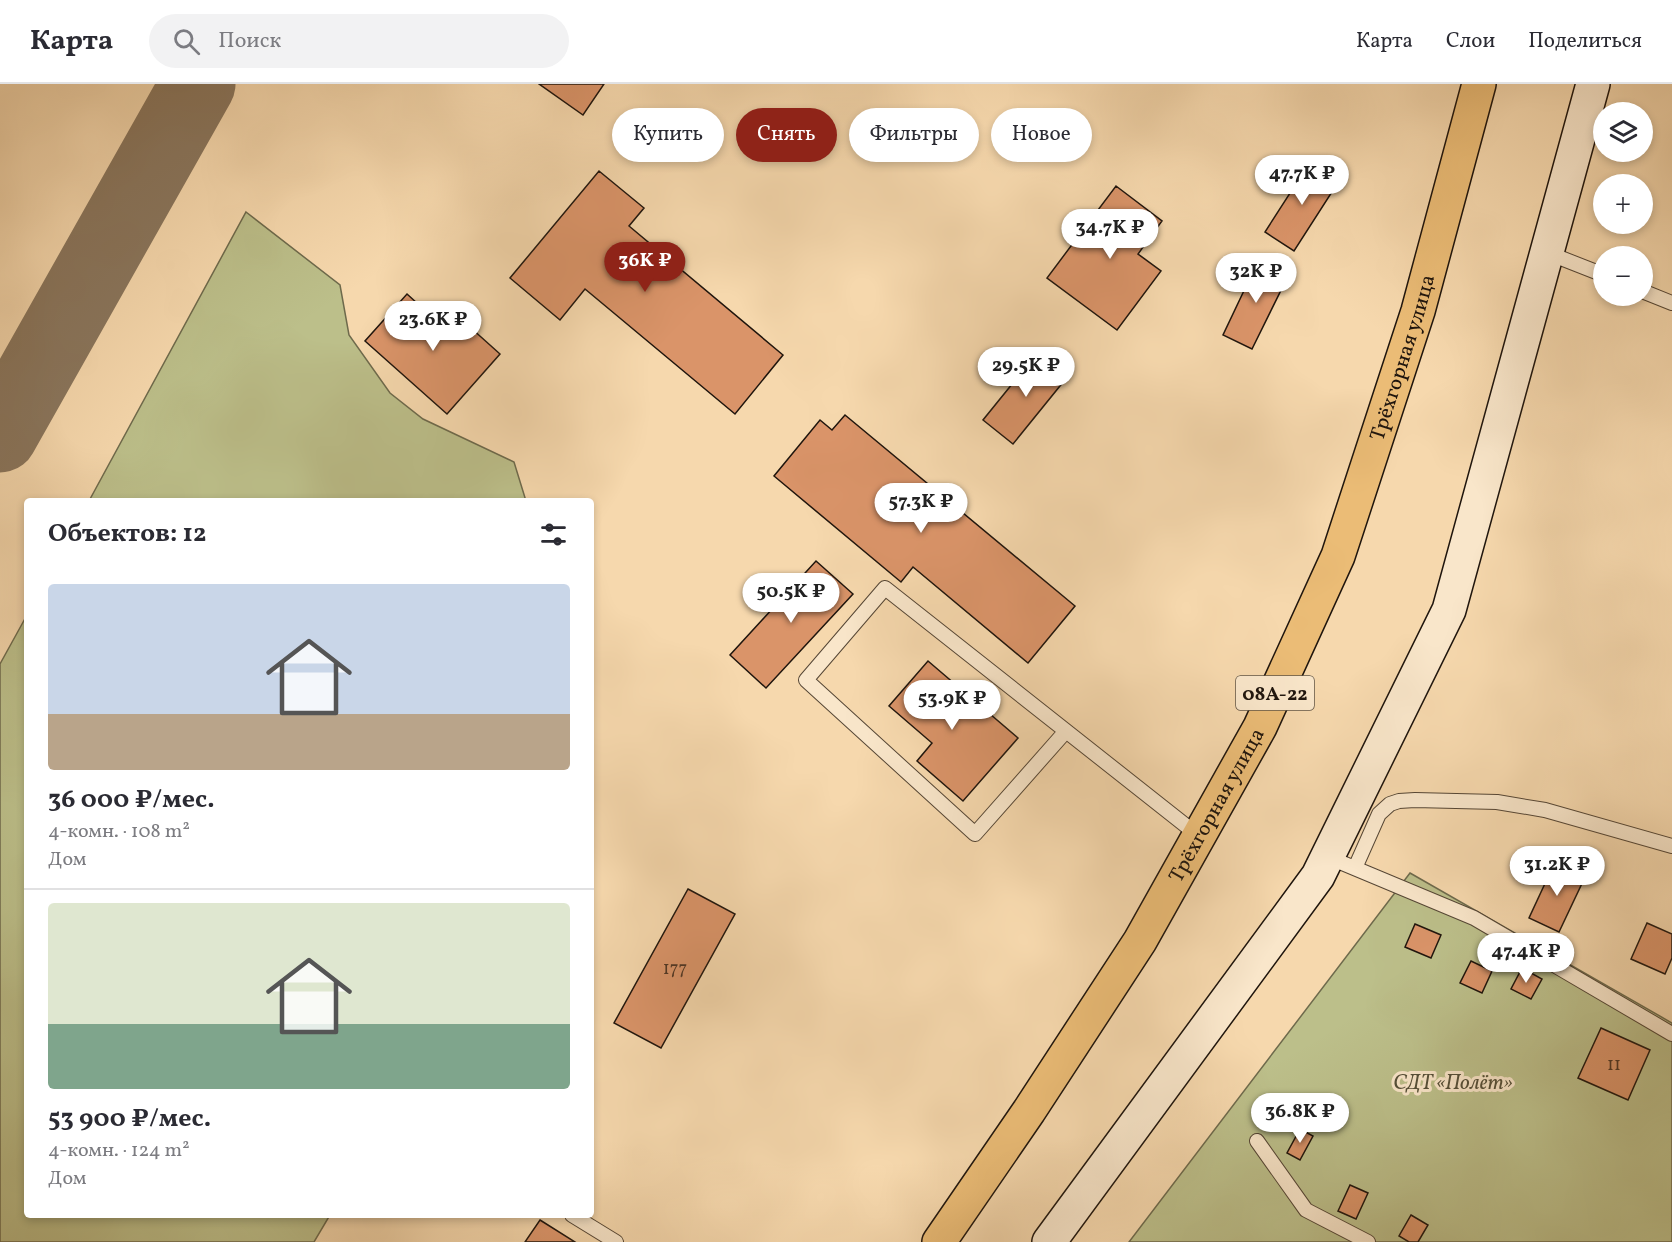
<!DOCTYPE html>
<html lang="ru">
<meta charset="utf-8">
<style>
:root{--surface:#fff;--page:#f2f2f3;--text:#2b2b33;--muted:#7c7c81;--line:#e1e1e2;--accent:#8f2418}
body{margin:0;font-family:Vollkorn,serif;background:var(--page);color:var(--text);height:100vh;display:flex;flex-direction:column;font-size:22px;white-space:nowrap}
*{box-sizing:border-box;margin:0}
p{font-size:20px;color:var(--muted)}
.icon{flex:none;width:33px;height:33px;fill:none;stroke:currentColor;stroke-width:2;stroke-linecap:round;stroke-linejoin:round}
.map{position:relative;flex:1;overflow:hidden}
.drawer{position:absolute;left:24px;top:414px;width:570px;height:720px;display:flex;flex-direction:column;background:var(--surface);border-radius:6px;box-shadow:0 3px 9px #0003}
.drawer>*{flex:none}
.top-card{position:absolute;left:612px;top:24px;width:570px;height:54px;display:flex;gap:12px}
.tools{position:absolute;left:1593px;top:18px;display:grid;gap:12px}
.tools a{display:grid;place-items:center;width:60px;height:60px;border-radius:50%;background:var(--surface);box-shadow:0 3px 9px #0003;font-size:30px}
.price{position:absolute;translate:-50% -51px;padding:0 14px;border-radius:21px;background:#fff;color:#222;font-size:20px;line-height:39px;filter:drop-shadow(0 2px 3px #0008)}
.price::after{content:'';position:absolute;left:50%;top:36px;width:18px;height:14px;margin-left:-9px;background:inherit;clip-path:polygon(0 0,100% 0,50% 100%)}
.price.current{background:var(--accent);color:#fff}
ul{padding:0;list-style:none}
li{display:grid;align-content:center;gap:12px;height:318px;padding:0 24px}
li+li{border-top:2px solid var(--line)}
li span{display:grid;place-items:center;height:186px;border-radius:6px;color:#555}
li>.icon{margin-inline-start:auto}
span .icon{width:108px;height:108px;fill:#fffc;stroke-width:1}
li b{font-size:26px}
h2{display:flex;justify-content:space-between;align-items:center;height:72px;padding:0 24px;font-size:26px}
.chip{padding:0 21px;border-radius:27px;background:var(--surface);box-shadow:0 3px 9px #0003;font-size:21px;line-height:54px}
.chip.current{background:var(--accent);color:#fff}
header{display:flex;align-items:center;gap:36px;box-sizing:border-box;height:84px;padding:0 30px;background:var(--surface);border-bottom:2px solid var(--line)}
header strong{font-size:28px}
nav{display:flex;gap:33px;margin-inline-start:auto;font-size:21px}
.search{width:420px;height:54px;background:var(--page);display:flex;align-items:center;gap:15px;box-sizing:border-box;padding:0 21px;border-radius:33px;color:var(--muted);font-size:22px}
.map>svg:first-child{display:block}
</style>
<header>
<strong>Карта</strong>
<div class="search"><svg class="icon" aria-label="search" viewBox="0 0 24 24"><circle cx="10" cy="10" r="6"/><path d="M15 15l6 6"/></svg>Поиск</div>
<nav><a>Карта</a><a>Слои</a><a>Поделиться</a></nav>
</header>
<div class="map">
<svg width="1672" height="1158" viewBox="0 0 1672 1158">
<rect width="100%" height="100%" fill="#f6d8ad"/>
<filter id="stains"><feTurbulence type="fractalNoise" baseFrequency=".00333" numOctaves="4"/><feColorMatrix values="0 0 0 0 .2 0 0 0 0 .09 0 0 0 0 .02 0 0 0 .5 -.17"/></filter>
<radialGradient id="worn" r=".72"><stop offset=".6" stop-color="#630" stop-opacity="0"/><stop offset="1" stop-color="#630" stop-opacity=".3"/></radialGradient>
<path fill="#bcbf8a" stroke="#6e6a4c" stroke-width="1.5" d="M 246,128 L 340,201 L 349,251 L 390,309 L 423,335 L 514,378 L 526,417 L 89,417 Z
M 27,531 L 27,1131 L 330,1131 L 314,1158 L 0,1158 L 0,580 Z
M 1410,789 L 1672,939 L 1672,1158 L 1129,1158 Z"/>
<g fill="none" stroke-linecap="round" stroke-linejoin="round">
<path stroke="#8a765d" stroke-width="75" d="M 0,351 L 198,0"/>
</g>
<path fill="#da9469" stroke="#1f150d" stroke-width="1.5" d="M 539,0 L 604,0 L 583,31 Z
M 1310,78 L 1339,97 L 1294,167 L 1265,148 Z
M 599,87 L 644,124 L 629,142 L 783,271 L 735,330 L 585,205 L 560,236 L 510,194 Z
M 1116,102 L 1162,137 L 1138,170 L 1161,187 L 1117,246 L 1047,194 Z
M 1259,175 L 1289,190 L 1252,265 L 1223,251 Z
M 407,210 L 440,240 L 452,227 L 500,270 L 447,330 L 365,257 Z
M 1038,268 L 1068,292 L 1013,360 L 983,336 Z
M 845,331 L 1075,522 L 1028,579 L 913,483 L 901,498 L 774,392 L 820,336 L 832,346 Z
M 816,477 L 853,510 L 766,604 L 730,571 Z
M 928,577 L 1018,654 L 963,717 L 917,677 L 932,659 L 889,622 Z
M 1555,778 L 1585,793 L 1559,848 L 1529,834 Z
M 688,805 L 735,830 L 661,964 L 614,939 Z
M 1647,839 L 1672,850 L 1672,874 L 1665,890 L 1631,875 Z
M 1415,840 L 1441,851 L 1431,874 L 1405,863 Z
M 1471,877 L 1492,887 L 1482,909 L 1460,899 Z
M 1522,884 L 1542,895 L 1531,915 L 1511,905 Z
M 1601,944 L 1650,966 L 1628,1016 L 1578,994 Z
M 1300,1045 L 1313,1052 L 1300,1076 L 1287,1069 Z
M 1350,1101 L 1368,1109 L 1356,1135 L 1338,1127 Z
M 1411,1131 L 1428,1141 L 1418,1158 L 1409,1158 L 1399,1152 Z
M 540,1136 L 575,1158 L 525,1158 Z"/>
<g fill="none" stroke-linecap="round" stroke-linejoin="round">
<g stroke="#554635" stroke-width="16">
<path id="lane" d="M 1548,169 L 1604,191
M 1642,207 L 1672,219
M 1066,647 L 975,750 L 806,596 L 885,504 L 1199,752
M 1328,773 L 1474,834 L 1672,950
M 1355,784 L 1379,730 L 1390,720 L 1399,717 L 1415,716 L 1497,718 L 1545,726 L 1672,762
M 1257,1057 L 1306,1126 L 1368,1158
M 572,1131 L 616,1158"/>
</g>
<g stroke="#1f150d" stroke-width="36">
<path id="secondary" d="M 1049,1158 L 1318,792 L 1449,526 L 1593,0"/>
</g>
<g stroke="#1f150d" stroke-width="36">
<g id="highway">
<path id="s1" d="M 939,1158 L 1029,1027 L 1140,857 L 1260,643 L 1338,472 L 1418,227 L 1479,0"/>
</g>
</g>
<use href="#lane" stroke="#f9e6ca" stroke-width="14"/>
<use href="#secondary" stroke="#f9e6ca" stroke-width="33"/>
<use href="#highway" stroke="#ebbc76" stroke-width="33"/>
</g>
<g text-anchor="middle" stroke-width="6" stroke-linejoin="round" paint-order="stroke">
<g font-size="18" fill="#4e3524">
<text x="675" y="890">177</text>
<text x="1614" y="986">11</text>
</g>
<rect fill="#f9e6ca" stroke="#605446" stroke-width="1.5" x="1236" y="592" width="78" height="34" rx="4.5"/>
<g font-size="20" font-weight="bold" fill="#1f150d">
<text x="1275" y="616">08А-22</text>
</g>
<g font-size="21" fill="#1f150d" stroke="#f9e6ca">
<text dy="7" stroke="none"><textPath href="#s1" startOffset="1004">Трёхгорная улица</textPath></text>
<text dy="7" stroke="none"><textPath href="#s1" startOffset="518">Трёхгорная улица</textPath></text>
</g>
<g font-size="21" font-style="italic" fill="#565039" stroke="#f9e6ca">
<text x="1453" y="1005">СДТ «Полёт»</text>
</g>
</g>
<rect width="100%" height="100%" filter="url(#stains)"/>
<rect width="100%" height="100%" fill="url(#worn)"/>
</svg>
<div class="tools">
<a><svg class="icon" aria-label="layers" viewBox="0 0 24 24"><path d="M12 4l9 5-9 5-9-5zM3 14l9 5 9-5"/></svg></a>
<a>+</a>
<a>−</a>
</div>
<b class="price" style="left:1302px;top:122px">47.7K ₽</b>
<b class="price" style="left:1110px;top:176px">34.7K ₽</b>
<b class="price current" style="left:645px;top:209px">36K ₽</b>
<b class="price" style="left:1256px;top:220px">32K ₽</b>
<b class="price" style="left:433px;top:268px">23.6K ₽</b>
<b class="price" style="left:1026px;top:314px">29.5K ₽</b>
<b class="price" style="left:921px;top:450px">57.3K ₽</b>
<b class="price" style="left:791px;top:540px">50.5K ₽</b>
<b class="price" style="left:952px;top:647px">53.9K ₽</b>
<b class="price" style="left:1557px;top:813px">31.2K ₽</b>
<b class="price" style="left:1526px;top:900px">47.4K ₽</b>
<b class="price" style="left:1300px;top:1060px">36.8K ₽</b>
<div class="top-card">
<a class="chip">Купить</a>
<a class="chip current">Снять</a>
<a class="chip">Фильтры</a>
<a class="chip">Новое</a>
</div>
<section class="drawer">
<h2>Объектов: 12<svg class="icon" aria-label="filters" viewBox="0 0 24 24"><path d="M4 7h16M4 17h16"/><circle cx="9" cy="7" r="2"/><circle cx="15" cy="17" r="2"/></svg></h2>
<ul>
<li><span style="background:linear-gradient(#c9d6e8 70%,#b9a48a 0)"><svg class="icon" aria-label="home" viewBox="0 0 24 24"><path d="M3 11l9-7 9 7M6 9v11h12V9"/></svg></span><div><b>36 000 ₽/мес.</b><p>4-комн. · 108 m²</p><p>Дом</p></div></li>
<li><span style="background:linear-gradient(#dfe7d0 65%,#7fa58c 0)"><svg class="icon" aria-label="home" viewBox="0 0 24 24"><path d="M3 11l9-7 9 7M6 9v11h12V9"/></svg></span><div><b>53 900 ₽/мес.</b><p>4-комн. · 124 m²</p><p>Дом</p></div></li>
</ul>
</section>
</div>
